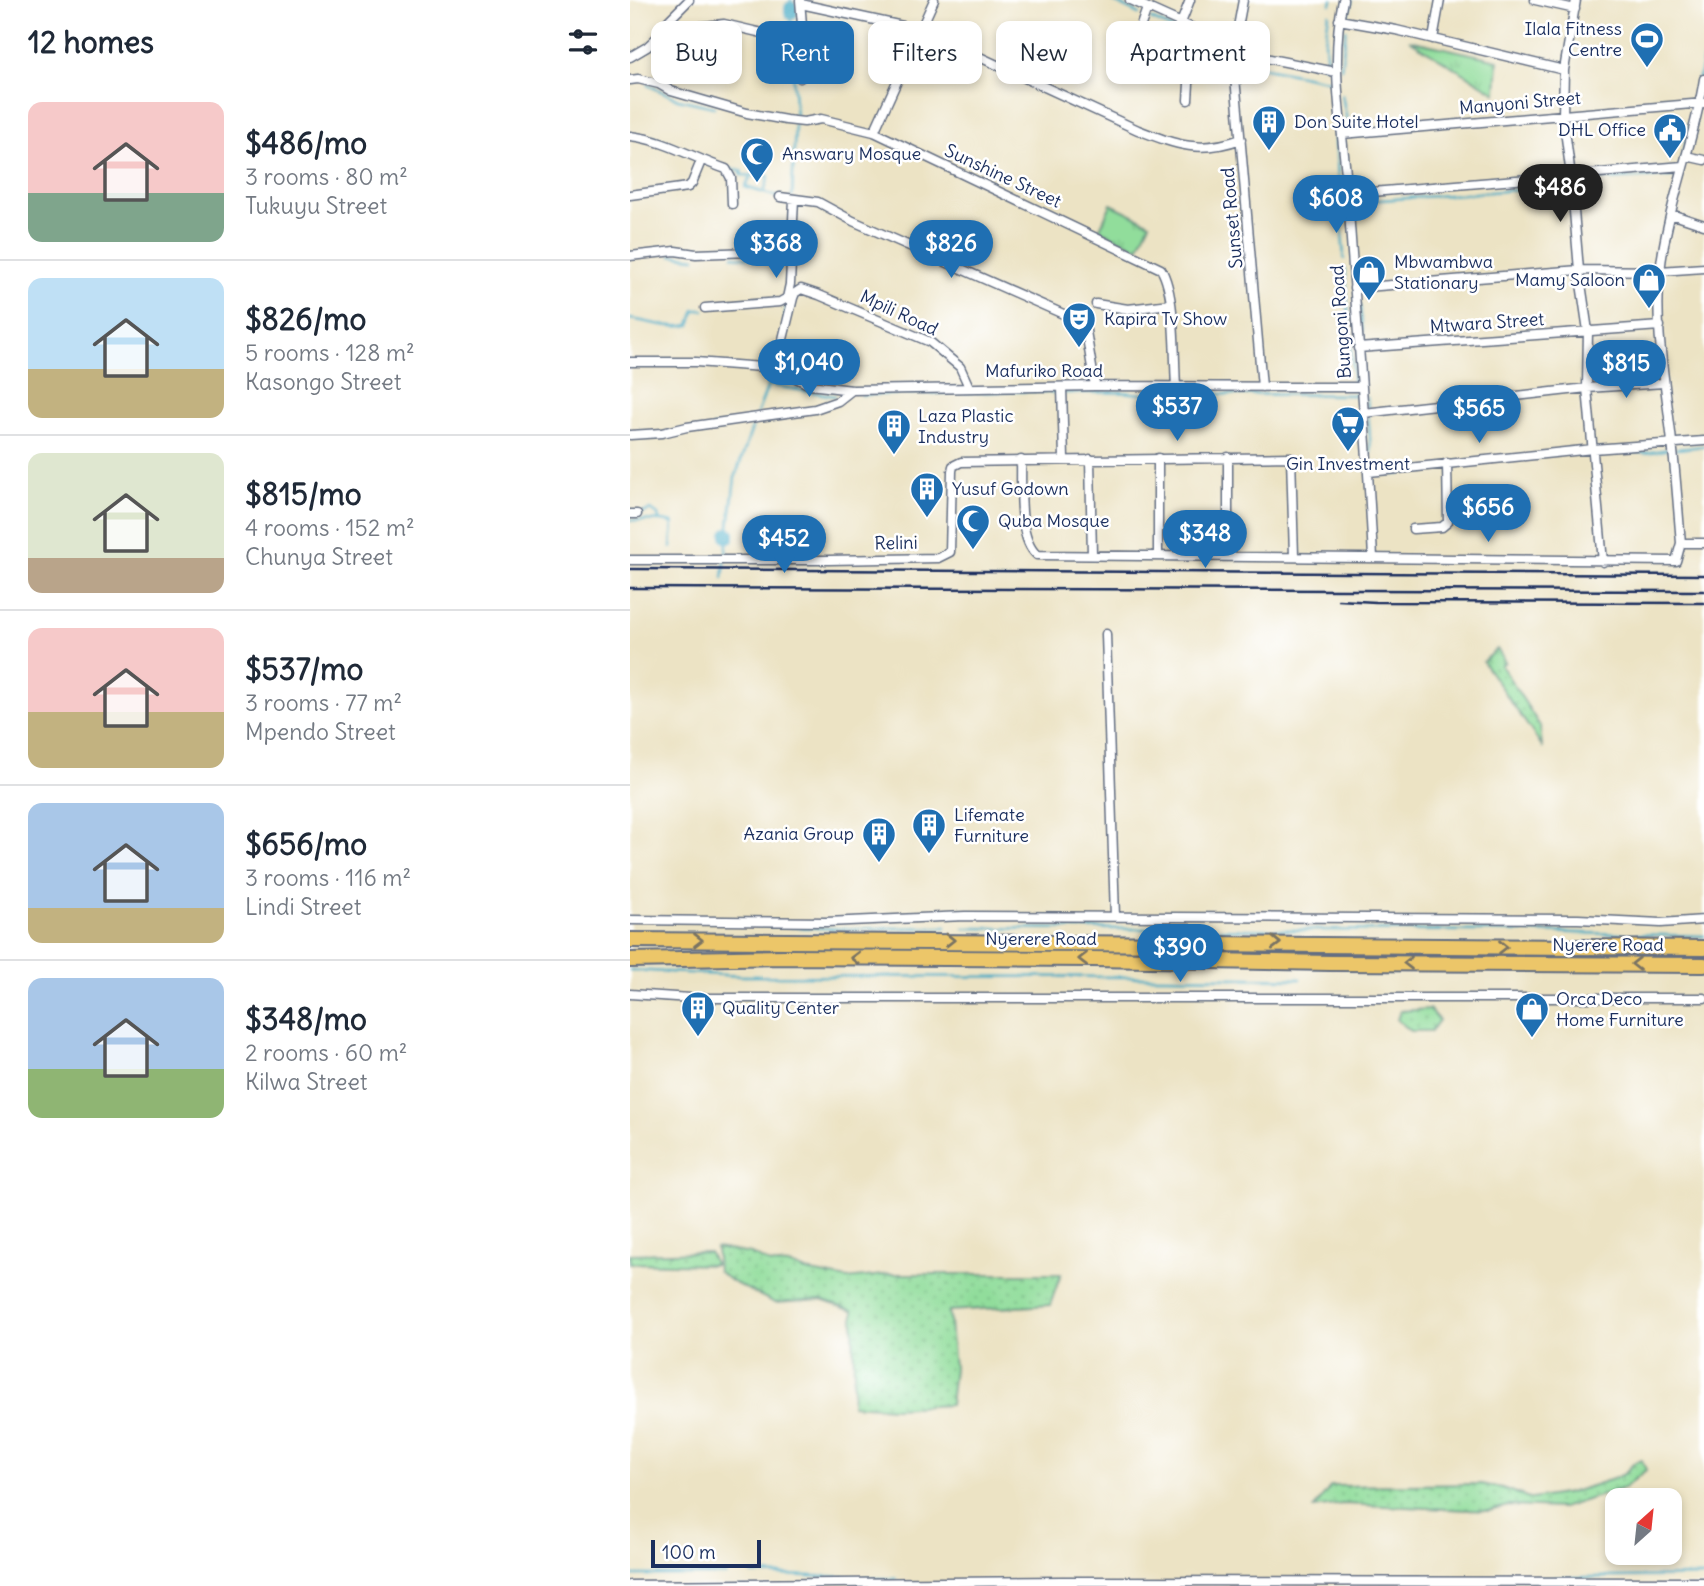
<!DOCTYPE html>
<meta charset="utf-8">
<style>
:root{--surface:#fff;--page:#f2f2f3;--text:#1f2937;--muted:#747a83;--line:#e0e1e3;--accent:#1f6fb2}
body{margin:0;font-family:Delius,sans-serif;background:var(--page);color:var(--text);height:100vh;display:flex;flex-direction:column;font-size:26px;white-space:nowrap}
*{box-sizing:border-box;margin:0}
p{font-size:23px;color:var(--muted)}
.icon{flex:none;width:38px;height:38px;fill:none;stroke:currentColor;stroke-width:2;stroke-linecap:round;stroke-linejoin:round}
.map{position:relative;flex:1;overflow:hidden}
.side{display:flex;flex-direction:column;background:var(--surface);width:630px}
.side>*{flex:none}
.hud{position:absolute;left:21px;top:21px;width:665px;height:63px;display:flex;gap:14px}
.needle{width:46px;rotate:27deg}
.buttons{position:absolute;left:975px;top:1488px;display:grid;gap:14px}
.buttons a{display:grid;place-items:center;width:77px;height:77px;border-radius:14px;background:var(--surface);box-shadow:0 4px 10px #0003;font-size:35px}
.scale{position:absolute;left:21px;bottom:18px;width:110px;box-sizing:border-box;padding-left:7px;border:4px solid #1b2f5e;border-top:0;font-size:19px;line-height:24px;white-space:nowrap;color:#1b2f5e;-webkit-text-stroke:5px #fff;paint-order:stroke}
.price{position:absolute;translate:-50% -60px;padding:0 16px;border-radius:24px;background:var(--accent);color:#fff;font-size:23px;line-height:46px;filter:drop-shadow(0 2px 4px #0008)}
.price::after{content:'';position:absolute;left:50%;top:42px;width:21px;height:16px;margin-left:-10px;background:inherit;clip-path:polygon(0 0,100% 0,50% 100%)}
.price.on{background:#222;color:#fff}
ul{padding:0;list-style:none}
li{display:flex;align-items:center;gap:21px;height:175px;padding:0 28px}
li+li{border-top:2px solid var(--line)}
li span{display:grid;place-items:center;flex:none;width:196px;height:140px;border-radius:14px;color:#555}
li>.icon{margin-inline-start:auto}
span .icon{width:84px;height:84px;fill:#fffc;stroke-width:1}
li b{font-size:30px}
h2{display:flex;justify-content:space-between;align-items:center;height:84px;padding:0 28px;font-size:30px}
.tag{padding:0 24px;border-radius:14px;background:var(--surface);box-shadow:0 4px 10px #0003;font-size:24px;line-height:63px}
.tag.on{background:var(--accent);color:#fff}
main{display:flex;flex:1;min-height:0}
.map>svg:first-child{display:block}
</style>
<main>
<section class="side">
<h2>12 homes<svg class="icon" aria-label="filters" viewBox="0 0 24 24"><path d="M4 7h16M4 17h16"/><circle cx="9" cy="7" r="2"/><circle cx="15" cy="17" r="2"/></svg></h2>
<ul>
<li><span style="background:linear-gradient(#f6c9c9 65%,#7fa58c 0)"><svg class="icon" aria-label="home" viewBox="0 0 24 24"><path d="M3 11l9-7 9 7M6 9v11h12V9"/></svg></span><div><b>$486/mo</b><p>3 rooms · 80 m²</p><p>Tukuyu Street</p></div></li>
<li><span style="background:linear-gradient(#bfe0f5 65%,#c2b280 0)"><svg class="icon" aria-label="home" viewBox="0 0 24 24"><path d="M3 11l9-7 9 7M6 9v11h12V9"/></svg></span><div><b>$826/mo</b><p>5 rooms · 128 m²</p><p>Kasongo Street</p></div></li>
<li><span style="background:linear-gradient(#dfe7d0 75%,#b9a48a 0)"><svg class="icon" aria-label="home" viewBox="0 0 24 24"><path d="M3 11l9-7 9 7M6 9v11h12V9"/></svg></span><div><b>$815/mo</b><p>4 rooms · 152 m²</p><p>Chunya Street</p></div></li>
<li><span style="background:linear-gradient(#f6c9c9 60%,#c2b280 0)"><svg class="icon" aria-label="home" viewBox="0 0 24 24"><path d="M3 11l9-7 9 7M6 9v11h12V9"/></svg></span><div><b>$537/mo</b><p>3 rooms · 77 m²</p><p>Mpendo Street</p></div></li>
<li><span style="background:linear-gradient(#a9c7e8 75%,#c2b280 0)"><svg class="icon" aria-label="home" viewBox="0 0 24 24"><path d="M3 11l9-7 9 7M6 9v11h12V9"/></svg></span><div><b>$656/mo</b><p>3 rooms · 116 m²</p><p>Lindi Street</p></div></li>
<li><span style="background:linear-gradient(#a9c7e8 65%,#8fb573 0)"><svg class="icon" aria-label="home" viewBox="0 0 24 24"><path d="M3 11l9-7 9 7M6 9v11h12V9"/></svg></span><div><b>$348/mo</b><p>2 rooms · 60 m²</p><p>Kilwa Street</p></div></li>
</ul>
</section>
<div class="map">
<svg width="1074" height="1586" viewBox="0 0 1074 1586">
<defs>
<pattern id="grass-dots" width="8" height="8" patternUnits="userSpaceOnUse" patternTransform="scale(1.75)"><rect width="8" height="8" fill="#91dd9b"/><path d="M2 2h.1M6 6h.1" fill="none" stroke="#7cbe88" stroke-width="1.8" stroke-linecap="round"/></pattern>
<pattern id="park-tufts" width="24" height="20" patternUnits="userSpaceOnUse" patternTransform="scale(1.75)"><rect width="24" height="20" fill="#91dd9b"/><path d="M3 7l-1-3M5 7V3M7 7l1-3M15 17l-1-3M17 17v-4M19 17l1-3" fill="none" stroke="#7cbe88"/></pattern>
</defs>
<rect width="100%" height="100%" fill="#fff"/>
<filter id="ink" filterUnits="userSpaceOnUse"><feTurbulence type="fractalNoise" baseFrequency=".0143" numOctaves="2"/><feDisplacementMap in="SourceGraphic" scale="14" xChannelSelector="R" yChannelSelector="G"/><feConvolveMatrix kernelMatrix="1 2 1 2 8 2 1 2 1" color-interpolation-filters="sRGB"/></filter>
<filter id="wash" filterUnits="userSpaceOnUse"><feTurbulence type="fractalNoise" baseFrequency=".00686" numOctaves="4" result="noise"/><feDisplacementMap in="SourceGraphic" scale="28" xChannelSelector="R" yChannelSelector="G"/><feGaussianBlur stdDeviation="1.57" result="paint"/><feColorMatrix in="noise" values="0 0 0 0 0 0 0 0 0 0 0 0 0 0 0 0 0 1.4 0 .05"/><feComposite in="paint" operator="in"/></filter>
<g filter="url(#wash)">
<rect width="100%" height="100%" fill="#ece3c4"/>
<path fill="url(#grass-dots)" stroke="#56867c" stroke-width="2" d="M 867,649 L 875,662 L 871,665 L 910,726 L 912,746 L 853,662 Z
M 799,1009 L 809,1020 L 801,1031 L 781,1031 L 767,1020 L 770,1011 Z
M 86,1248 L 121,1254 L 141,1264 L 161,1265 L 176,1271 L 217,1279 L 262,1274 L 431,1274 L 420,1305 L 319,1311 L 324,1368 L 320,1405 L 264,1408 L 222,1405 L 224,1374 L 223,1311 L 191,1300 L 145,1303 L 102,1282 L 88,1271 Z
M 79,1252 L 85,1265 L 0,1263 L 0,1254 Z
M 1012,1460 L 1016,1470 L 994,1488 L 932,1508 L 878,1506 L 859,1511 L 713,1504 L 684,1508 L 701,1486 L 851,1484 L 872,1488 L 902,1499 L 939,1493 L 983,1479 L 994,1474 L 1005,1462 Z"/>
<path fill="url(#park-tufts)" stroke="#56867c" stroke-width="2" d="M 779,40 L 868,60 L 866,93 Z
M 481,204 L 520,223 L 508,248 L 469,230 Z"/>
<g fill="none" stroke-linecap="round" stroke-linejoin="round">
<path stroke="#45aac4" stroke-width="2.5" d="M 480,0 L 509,14
M 701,4 L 702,0
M 161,8 L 161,0
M 161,13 L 161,34
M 718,16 L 722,0
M 521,19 L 602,56
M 552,28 L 559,31
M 161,44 L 166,118
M 608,61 L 616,64 L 701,81 L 714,259
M 693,66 L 697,66 L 695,41 L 699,14
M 711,68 L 716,30
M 18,85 L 48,99 L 84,107
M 712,95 L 718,126
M 1063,103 L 1074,55
M 22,137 L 45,145
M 1051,162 L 1061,116
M 100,169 L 112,171 L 111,175 L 139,176 L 134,192
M 121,176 L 115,187 L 148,197
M 162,197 L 165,124
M 723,202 L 942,186 L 950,181 L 1047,176
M 41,255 L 65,258
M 103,256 L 120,258 L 125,254 L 126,248 L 159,246
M 1026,267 L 1029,257
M 715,269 L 724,384
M 730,306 L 734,345
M 155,318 L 157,300
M 0,319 C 21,322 39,329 60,325 L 65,310 L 74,310
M 139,385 L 205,396
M 562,394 L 731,395
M 232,395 L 398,391 L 432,393 L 492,392 L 541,397
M 544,397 L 554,394
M 737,397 L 741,453
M 127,414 L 143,372
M 83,427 L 101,426
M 1046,449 L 1074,446
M 982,451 L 1016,453 L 1039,449 L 1039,447
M 775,472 L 808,469
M 757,474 L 771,474
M 10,514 L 21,510 L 28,515 L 29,519
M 0,520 L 32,521 L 43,523 L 41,547
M 98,534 L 105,478 L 122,428
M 93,578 L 98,537
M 122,925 L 213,929 L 316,927
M 334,928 L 862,931 L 1074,936
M 0,970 L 113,976 L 536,977 L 670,979
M 122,1574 L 266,1579
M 0,1575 L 96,1575
M 875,1578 L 1074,1576"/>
<path stroke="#45aac4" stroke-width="14" d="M 161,13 L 161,8
M 98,534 L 98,537"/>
</g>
</g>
<g filter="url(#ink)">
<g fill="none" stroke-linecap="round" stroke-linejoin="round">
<g stroke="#646e82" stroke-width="11">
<path id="street" d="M 170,0 L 173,37 L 170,78
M 500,0 L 625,56 L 706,72
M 613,0 L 603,54 L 632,387
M 713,0 C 699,65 713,130 718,196 C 726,317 737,437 743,558
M 905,0 L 945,9
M 946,0 L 934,70 L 933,115 L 941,176 L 949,270 L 958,331 L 957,388 L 973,562
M 171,4 L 291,30 L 508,130 C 547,145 570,154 611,139
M 517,8 L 510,28 L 512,34 L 554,58 L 560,67 L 558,100
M 709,20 L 766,30 L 934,70
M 551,23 L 560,0
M 35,30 L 38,21 L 59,0
M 803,39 L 810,0
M 0,57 L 17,47 L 35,30 L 74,26 L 94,24 L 145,36 L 173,37
M 0,80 L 8,79 L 29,84 L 41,91 L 117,113 L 156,120 L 174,122 L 191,119 L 244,132 L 531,269 C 546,294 544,356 546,387
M 244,132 L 304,0
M 712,134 L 1074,103
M 0,136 C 35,140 63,158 96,169 L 101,178 L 102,204
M 1056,156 L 1074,160
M 718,194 L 1053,166
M 0,195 L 58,187 L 62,183 L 71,161
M 150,197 L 188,202 L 223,221 L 440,317 L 455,325 L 465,386
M 1041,214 L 1074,225
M 0,256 L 45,251 L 66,254 L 121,252
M 724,288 L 949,270 L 1030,271 L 1074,268
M 466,304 L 498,309 L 540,304
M 75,308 L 150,302 L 157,298 L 160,284 L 164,199
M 728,348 L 1030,326
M 0,362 L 66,362 L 146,368 L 180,385 L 222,390 L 465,386 L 732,387
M 146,368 L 163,298 L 165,293 L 171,289 L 189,295 L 300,342 L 330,367 L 339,387
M 432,387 L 434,459
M 734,413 L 957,388 L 1034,383
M 0,435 L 32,433 L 57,427 L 185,409 L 208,401 L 222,390
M 598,457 L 598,556
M 460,459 L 462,555
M 391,460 C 392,485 387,538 407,555 L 1046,561 L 1051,543 C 1048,509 1046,476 1042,442 C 1036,386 1024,328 1030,272 C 1037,206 1064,144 1074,79
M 739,472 L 963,449 L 1074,441
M 0,514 L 7,514
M 783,529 L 812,527 L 818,522 L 817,463
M 1051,543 L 1074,543
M 528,556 L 528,458
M 0,560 L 199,560 L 308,558 L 320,552 L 322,471 L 323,466 L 331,462 L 661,457 L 664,556
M 476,634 L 485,917
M 0,920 L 196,922 L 335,916 L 948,919 L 1031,923 L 1074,920
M 0,994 L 60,998 L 1074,998
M 0,1585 L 432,1581 L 1074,1582"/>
</g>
<g stroke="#646e82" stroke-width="18">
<path id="highway" d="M 0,940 C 358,940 716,947 1074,948
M 0,960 L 156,957 L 463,959 L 700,963 L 1074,965"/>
</g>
<use href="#street" stroke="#fff" stroke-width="8"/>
<use href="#highway" stroke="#ecc669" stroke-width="14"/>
<path stroke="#1b2f5e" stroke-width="2.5" d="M 0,569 L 1074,575
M 0,588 L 1074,591
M 708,600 L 746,602 L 1074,603"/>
</g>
<defs><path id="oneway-chevron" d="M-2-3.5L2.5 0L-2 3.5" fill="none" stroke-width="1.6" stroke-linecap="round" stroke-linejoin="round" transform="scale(1.75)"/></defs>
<g stroke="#797363">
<use href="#oneway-chevron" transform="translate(68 940)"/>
<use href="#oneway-chevron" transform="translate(320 940)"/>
<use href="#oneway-chevron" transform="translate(646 943) rotate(1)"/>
<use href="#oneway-chevron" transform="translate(873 947)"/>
<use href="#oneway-chevron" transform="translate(225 958) rotate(-179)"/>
<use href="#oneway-chevron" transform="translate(453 959) rotate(180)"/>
<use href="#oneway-chevron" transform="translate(778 963) rotate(180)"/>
<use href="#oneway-chevron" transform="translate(1006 964) rotate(-180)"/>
</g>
</g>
<defs>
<g id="stadium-pin" transform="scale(1.75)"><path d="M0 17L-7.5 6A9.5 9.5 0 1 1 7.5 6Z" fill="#1f6fb2" stroke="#fff"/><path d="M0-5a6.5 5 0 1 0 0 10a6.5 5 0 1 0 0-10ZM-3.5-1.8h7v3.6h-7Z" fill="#fff"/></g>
<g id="building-pin" transform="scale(1.75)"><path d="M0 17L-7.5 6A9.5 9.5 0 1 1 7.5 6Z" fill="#1f6fb2" stroke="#fff"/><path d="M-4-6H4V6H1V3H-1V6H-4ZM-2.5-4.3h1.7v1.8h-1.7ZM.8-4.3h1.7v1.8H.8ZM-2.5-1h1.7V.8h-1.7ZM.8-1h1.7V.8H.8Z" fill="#fff"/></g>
<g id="civic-pin" transform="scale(1.75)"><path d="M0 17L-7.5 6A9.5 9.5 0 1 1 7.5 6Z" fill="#1f6fb2" stroke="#fff"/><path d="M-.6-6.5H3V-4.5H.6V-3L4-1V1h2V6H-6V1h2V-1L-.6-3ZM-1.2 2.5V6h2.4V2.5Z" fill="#fff"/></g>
<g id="mosque-pin" transform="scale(1.75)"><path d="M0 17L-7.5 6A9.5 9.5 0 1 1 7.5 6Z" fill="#1f6fb2" stroke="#fff"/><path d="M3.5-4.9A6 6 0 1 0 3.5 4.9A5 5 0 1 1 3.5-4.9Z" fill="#fff"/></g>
<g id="shop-pin" transform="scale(1.75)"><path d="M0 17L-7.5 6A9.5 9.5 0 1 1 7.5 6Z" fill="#1f6fb2" stroke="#fff"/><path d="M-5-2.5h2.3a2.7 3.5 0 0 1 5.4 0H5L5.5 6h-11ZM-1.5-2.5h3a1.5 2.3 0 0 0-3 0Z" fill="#fff"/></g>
<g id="theatre-pin" transform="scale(1.75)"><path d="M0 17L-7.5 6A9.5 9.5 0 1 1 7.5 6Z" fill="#1f6fb2" stroke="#fff"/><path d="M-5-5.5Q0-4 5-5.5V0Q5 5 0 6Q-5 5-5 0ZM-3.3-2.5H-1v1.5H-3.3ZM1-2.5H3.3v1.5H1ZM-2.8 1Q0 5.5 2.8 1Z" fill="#fff"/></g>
<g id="supermarket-pin" transform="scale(1.75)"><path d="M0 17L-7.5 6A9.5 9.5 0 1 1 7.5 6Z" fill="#1f6fb2" stroke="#fff"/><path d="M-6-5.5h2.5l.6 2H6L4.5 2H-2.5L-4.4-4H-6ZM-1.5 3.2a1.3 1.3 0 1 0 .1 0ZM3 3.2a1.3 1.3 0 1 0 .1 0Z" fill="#fff"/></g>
</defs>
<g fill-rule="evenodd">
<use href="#stadium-pin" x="1017" y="39"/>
<use href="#building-pin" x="639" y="122"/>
<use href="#civic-pin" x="1040" y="130"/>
<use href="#mosque-pin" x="127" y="154"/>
<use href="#shop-pin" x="739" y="272"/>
<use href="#shop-pin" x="1019" y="280"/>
<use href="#theatre-pin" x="449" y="319"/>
<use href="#supermarket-pin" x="718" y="423"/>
<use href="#building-pin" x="264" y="426"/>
<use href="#building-pin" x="297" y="489"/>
<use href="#mosque-pin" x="343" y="521"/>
<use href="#building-pin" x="299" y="825"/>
<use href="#building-pin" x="249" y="834"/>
<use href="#building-pin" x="68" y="1008"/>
<use href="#shop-pin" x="902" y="1009"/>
</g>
<g text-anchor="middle" stroke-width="5" stroke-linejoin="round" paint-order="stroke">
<g font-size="18" fill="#1b2f5e" stroke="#fff" text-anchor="start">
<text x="992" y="35" text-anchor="end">Ilala Fitness<tspan x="992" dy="21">Centre</tspan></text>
<text x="664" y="128">Don Suite Hotel</text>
<text x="1016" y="136" text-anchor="end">DHL Office</text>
<text x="152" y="160">Answary Mosque</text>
<text x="764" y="268">Mbwambwa<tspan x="764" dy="21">Stationary</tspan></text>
<text x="995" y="286" text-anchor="end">Mamy Saloon</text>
<text x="474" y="325">Kapira Tv Show</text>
<text x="288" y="422">Laza Plastic<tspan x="288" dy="21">Industry</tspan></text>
<text x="718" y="470" text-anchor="middle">Gin Investment</text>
<text x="322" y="495">Yusuf Godown</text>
<text x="368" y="527">Quba Mosque</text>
<text x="324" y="821">Lifemate<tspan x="324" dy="21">Furniture</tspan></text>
<text x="224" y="840" text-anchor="end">Azania Group</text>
<text x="926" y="1005">Orca Deco<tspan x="926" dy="21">Home Furniture</tspan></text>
<text x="92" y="1014">Quality Center</text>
</g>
<g font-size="18" fill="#1b2f5e" stroke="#fff">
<text transform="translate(890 103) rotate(-5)" y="6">Manyoni Street</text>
<text transform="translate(373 176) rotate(25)" y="6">Sunshine Street</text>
<text transform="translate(602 218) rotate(-95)" y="6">Sunset Road</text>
<text transform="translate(269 313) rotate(25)" y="6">Mpili Road</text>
<text transform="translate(711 322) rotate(-94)" y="6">Bungoni Road</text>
<text transform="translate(857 323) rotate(-4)" y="6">Mtwara Street</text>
<text x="414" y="377">Mafuriko Road</text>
<text transform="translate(266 543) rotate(-1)" y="6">Relini</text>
<text x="411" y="945">Nyerere Road</text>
<text x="978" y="951">Nyerere Road</text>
</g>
</g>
</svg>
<div class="buttons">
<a><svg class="needle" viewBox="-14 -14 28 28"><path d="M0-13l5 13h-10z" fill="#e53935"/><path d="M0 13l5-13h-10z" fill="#747a83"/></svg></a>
</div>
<div class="scale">100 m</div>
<b class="price on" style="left:930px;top:224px">$486</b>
<b class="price" style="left:706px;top:235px">$608</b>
<b class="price" style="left:146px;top:280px">$368</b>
<b class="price" style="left:321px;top:280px">$826</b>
<b class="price" style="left:179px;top:399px">$1,040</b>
<b class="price" style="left:996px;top:400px">$815</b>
<b class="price" style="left:547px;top:443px">$537</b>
<b class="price" style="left:849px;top:445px">$565</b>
<b class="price" style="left:858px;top:544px">$656</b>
<b class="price" style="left:575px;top:570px">$348</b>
<b class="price" style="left:154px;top:575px">$452</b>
<b class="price" style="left:550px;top:984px">$390</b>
<div class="hud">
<a class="tag">Buy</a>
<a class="tag on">Rent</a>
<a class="tag">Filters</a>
<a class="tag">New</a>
<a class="tag">Apartment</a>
</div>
</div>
</main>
